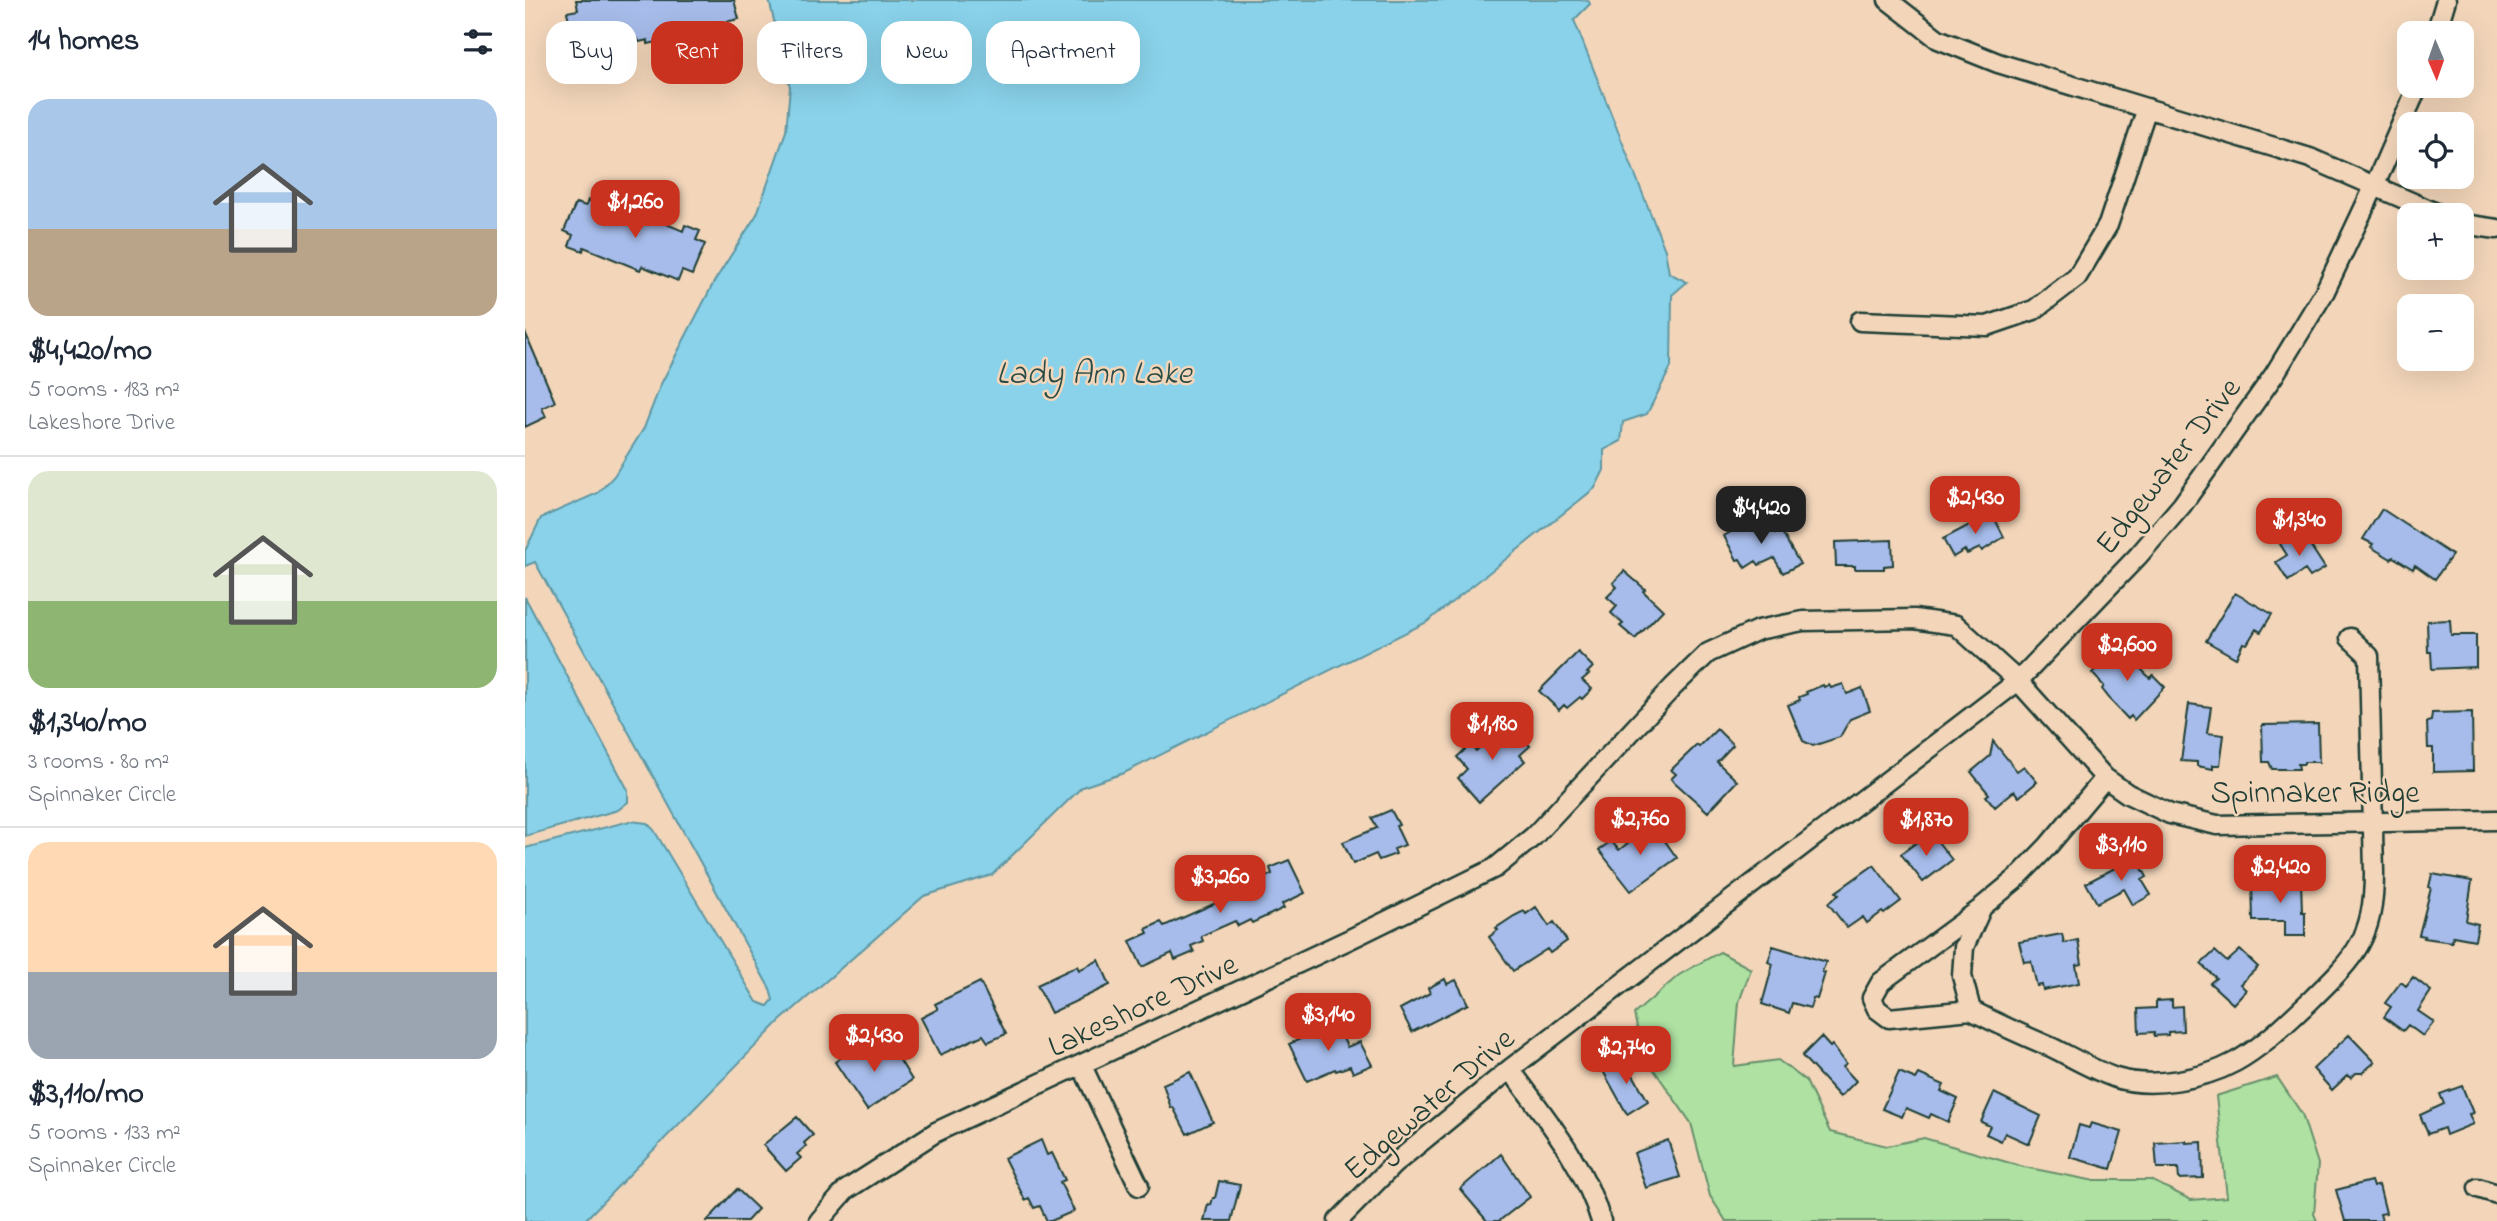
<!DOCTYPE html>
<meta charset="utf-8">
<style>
:root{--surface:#fff;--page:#f2f2f3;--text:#1f2937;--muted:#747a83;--line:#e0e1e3;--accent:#c8321e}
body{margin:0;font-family:"Indie Flower",sans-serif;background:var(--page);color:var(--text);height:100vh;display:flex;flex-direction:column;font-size:26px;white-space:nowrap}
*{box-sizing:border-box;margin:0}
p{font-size:23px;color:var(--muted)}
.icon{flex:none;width:38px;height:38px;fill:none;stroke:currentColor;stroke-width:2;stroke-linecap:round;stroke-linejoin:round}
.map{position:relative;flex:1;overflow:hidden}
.details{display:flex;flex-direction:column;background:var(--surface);width:525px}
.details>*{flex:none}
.banner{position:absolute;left:21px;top:21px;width:665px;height:63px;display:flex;gap:14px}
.needle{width:46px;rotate:178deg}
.tools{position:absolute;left:1872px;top:21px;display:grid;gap:14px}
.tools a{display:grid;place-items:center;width:77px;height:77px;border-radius:14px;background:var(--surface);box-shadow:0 7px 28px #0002;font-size:35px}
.price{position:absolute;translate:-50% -60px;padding:0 16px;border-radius:14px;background:var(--accent);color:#fff;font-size:23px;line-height:46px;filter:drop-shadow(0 2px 4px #0008)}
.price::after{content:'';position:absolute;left:50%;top:42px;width:21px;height:16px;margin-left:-10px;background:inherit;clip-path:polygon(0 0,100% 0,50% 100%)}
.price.selected{background:#222;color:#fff}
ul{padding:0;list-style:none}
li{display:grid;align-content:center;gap:14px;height:371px;padding:0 28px}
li+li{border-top:2px solid var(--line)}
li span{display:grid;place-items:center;height:217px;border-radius:21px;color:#555}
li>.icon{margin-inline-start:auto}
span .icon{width:126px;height:126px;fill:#fffc;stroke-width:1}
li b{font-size:30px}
h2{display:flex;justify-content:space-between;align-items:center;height:84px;padding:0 28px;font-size:30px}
.chip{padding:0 24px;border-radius:21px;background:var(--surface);box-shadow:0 7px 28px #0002;font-size:24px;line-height:63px}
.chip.selected{background:var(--accent);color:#fff}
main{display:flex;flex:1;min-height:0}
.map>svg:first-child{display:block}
</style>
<main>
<section class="details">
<h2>14 homes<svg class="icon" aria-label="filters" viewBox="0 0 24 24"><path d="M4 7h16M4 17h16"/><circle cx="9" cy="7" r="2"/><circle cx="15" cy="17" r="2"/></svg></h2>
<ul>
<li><span style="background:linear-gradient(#a9c7e8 60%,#b9a48a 0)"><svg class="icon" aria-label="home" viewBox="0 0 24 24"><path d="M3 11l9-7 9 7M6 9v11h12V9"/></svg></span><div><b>$4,420/mo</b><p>5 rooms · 183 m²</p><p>Lakeshore Drive</p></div></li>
<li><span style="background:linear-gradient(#dfe7d0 60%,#8fb573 0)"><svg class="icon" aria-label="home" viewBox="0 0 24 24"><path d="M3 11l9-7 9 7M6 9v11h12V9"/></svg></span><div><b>$1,340/mo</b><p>3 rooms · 80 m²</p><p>Spinnaker Circle</p></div></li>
<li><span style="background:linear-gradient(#ffd9b3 60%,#9aa5b1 0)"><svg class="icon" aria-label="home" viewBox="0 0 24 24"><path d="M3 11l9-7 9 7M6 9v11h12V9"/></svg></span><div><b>$3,110/mo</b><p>5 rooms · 133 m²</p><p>Spinnaker Circle</p></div></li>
</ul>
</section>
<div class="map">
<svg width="1972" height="1221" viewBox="0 0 1972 1221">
<rect width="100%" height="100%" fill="#f3d6ba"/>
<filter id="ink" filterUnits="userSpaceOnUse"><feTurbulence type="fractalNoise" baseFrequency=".0143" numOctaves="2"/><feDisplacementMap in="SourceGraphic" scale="14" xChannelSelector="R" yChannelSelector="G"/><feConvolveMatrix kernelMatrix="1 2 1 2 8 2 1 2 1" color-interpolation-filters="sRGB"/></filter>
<g filter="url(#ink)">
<path fill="#aee1a2" stroke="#668f6b" stroke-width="2" d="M 1195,952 L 1226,969 L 1214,1002 L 1209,1066 L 1253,1060 L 1281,1081 L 1305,1132 L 1362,1146 L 1399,1138 L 1499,1167 L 1565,1180 L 1626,1180 L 1666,1200 L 1702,1197 L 1691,1096 L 1752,1077 L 1777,1114 L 1793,1164 L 1789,1214 L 1792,1221 L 1201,1221 L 1185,1196 L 1166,1123 L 1118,1054 L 1109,1014 L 1154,975 Z"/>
<path fill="#89d2ea" stroke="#5f96a1" stroke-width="2" d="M 244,0 L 1063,0 L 1065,4 L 1049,20 L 1140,250 L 1144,273 L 1162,282 L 1147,295 L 1146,367 L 1122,414 L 1098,422 L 1096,441 L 1079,450 L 1079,470 L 1070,488 L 902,622 L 599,773 L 557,787 L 467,875 L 399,896 L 255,1021 L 59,1221 L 0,1221 L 0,848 L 105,821 L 122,823 L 129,830 L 232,1002 L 243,1006 L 248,1000 L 245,989 L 10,562 L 0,566 L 0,551 L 16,518 L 73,493 L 89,476 L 119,428 L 136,384 L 189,282 L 232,214 L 261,131 L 265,87 Z
M 0,597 L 103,790 L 103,802 L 93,810 L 0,836 Z"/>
<path fill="#a7bcea" stroke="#1f3d34" stroke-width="2" d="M 51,0 L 209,0 L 214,19 L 155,32 L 155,35 L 137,41 L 123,44 L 123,40 L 114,42 L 113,39 L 78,47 L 79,51 L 61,55 L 58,39 L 49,41 L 42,12 L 53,10 Z
M 63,200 L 88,211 L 89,208 L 102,213 L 104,208 L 158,231 L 160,225 L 175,231 L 171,240 L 180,244 L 167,275 L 157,271 L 153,281 L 117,266 L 115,270 L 59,247 L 58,251 L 44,246 L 48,235 L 39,231 L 51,203 L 61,206 Z
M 0,332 L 30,402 L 17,408 L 21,417 L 0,427 Z
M 1857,509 L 1927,555 L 1910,579 L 1890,565 L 1888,569 L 1868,557 L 1866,559 L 1846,547 L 1848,544 L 1838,539 Z
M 1467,513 L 1479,537 L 1457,551 L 1455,548 L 1442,554 L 1440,550 L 1428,557 L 1418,539 Z
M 1227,519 L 1233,529 L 1244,523 L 1250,533 L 1256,531 L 1275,564 L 1258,573 L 1249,558 L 1234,565 L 1231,561 L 1220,568 L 1215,559 L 1212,560 L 1199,536 Z
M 1776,531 L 1800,568 L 1785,577 L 1780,570 L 1763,581 L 1751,562 L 1762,555 L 1755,544 Z
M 1367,540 L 1368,565 L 1359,566 L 1359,569 L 1330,569 L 1330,566 L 1311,566 L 1310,542 Z
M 1099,571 L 1120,589 L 1118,591 L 1138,610 L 1110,639 L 1095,626 L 1098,624 L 1086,613 L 1092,606 L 1082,597 L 1092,587 L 1088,583 Z
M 1710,593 L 1747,614 L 1736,632 L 1731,629 L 1722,644 L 1718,643 L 1711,658 L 1681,641 Z
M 1925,620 L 1926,635 L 1951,635 L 1951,667 L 1907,669 L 1906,652 L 1903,652 L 1902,621 Z
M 1594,644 L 1606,655 L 1604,657 L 1625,678 L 1628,675 L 1640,687 L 1609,720 L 1606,716 L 1603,719 L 1588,703 L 1577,689 L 1579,686 L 1567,673 Z
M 1053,652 L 1068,667 L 1062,673 L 1064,674 L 1057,680 L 1067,689 L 1057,699 L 1055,697 L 1042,708 L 1039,705 L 1034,710 L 1014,691 Z
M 1318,684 L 1322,694 L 1337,688 L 1345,711 L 1325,719 L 1315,737 L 1288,746 L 1278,741 L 1263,705 L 1275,700 L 1274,697 L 1282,694 L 1281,692 L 1298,685 L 1299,687 L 1304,685 L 1306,688 Z
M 1664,704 L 1686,707 L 1682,733 L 1699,735 L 1695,765 L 1688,765 L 1688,769 L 1672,766 L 1672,762 L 1656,761 Z
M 1947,712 L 1948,771 L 1908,772 L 1908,748 L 1903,748 L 1902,722 L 1906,721 L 1907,713 Z
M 1793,724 L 1794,762 L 1779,762 L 1779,764 L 1773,764 L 1774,769 L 1747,769 L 1744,762 L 1738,762 L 1737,725 Z
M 977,728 L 989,728 L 1005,746 L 995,755 L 1000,761 L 954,802 L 933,778 L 942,769 L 932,757 L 945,745 L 951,751 Z
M 1192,729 L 1208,745 L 1192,762 L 1212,781 L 1183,812 L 1146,779 L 1151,774 L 1146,770 L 1172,745 L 1174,747 Z
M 1468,741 L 1492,771 L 1499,766 L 1512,782 L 1494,797 L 1489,791 L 1470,807 L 1461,796 L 1464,794 L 1446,772 L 1465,756 Z
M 866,810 L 874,825 L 871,826 L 880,845 L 869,849 L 871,854 L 854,860 L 851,854 L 828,864 L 818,842 L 852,828 L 847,818 Z
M 1128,824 L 1152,858 L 1106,891 L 1074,850 L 1086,841 L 1094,850 Z
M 1410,838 L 1427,860 L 1398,882 L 1376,854 L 1396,839 L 1400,845 Z
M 1611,857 L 1622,877 L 1617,880 L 1626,895 L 1608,905 L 1599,889 L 1572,903 L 1561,883 Z
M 764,860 L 780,893 L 757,904 L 759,908 L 727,923 L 725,920 L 713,926 L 710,921 L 676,936 L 678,941 L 666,946 L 669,952 L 650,960 L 647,953 L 617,967 L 605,941 L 623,933 L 621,929 L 636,922 L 639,926 L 700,899 L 695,887 L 709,880 L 713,890 L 747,874 L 745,868 Z
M 1349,865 L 1376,901 L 1359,914 L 1357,912 L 1342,923 L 1338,917 L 1322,928 L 1303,903 L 1314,895 L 1311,892 Z
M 1907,874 L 1947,881 L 1941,921 L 1953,924 L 1950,940 L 1928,936 L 1927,942 L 1899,938 L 1900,936 L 1894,935 L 1906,888 L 1904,887 Z
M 1776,881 L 1777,912 L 1780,912 L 1780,936 L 1760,936 L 1760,921 L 1728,921 L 1727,882 Z
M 1011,907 L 1024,926 L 1029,922 L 1042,941 L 1025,953 L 1022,949 L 988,971 L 964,937 L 973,930 L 971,928 L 989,916 L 999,911 L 1001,914 Z
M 1537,934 L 1539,943 L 1553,940 L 1557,964 L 1551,965 L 1554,983 L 1518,990 L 1517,985 L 1512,986 L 1506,961 L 1499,962 L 1494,942 Z
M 1248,946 L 1301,962 L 1297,972 L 1300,973 L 1292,999 L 1288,998 L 1285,1008 L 1267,1003 L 1264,1013 L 1237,1004 L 1248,964 L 1243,962 Z
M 1715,950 L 1733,967 L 1715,984 L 1721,990 L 1708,1004 L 1685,983 L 1691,978 L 1676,964 L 1690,951 L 1702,962 Z
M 574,960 L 585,985 L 526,1013 L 512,985 L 552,966 L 554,970 Z
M 1888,977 L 1906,991 L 1893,1011 L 1909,1022 L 1898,1036 L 1883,1025 L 1878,1031 L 1859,1017 L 1866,1007 L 1860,1003 L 1876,982 L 1881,986 Z
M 920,979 L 922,984 L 931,980 L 943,1004 L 887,1032 L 875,1009 L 905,993 L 903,988 Z
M 455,982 L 481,1034 L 463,1042 L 458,1035 L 415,1055 L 396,1018 L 413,1009 L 410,1004 Z
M 1647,1000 L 1647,1007 L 1657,1006 L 1658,1031 L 1643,1032 L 1643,1035 L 1629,1036 L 1629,1032 L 1614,1033 L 1613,1009 L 1631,1008 L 1631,1001 Z
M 811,1023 L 822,1047 L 835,1042 L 847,1065 L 828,1073 L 825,1066 L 811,1071 L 810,1069 L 782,1081 L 764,1044 Z
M 1824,1035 L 1850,1062 L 1837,1073 L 1831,1073 L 1826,1078 L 1823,1075 L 1807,1090 L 1788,1069 Z
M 1296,1037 L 1305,1047 L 1307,1045 L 1321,1063 L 1318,1067 L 1331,1081 L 1315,1097 L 1277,1056 Z
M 363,1041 L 387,1080 L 342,1110 L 310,1062 L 330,1048 L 337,1058 Z
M 1099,1059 L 1123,1101 L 1102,1114 L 1078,1071 Z
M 665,1072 L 688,1122 L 662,1134 L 648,1107 L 646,1108 L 638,1084 Z
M 1374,1072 L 1391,1079 L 1394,1074 L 1419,1085 L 1416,1091 L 1433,1099 L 1423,1122 L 1406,1114 L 1404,1118 L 1381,1108 L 1377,1117 L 1357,1109 Z
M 1937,1086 L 1948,1113 L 1944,1114 L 1948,1124 L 1921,1135 L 1919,1128 L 1903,1134 L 1895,1115 L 1919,1104 L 1915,1094 Z
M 1469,1093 L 1516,1116 L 1504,1144 L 1480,1133 L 1476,1141 L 1461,1134 L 1465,1126 L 1456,1122 Z
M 272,1117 L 288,1135 L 279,1143 L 281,1146 L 272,1154 L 276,1158 L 261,1171 L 238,1145 Z
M 1566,1123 L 1597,1132 L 1586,1169 L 1545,1157 L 1554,1125 L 1564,1128 Z
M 516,1140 L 522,1155 L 527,1153 L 540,1180 L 535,1182 L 549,1211 L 526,1221 L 522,1221 L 515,1206 L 509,1208 L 504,1198 L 500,1200 L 479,1158 Z
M 1143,1140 L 1155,1177 L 1121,1188 L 1109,1153 Z
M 1661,1141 L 1661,1143 L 1677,1142 L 1678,1178 L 1654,1179 L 1653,1168 L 1632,1168 L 1630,1143 Z
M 976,1154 L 1005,1197 L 974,1221 L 962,1221 L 935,1189 Z
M 694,1181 L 715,1185 L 706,1221 L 679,1221 L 683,1204 L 686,1205 L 688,1198 L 690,1198 Z
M 1846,1181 L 1848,1187 L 1854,1185 L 1861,1213 L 1855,1214 L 1857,1221 L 1820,1221 L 1811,1190 Z
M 212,1189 L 233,1209 L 222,1221 L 182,1221 Z"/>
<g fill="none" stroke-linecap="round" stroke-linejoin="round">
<g stroke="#1f3d34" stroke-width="23">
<path id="minor" d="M 1363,0 L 1413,39 L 1473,63 L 1785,158 L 1916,215
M 1911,33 L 1921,0
M 1937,224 L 1972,229
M 1335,321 L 1462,326 L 1509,310 L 1552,277 L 1583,225 L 1622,108
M 1580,778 L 1523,846 L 1491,879 L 1457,907 L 1439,947 L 1437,976 L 1446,1010 C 1472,1024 1500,1036 1528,1048 C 1548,1058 1570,1071 1591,1078 C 1626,1089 1679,1079 1710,1062 C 1739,1046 1761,1023 1785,1001 C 1830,957 1849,939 1849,873 L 1844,656 L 1825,638
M 1446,1010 L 1364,1018 L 1352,1009 L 1347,998 L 1356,982 L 1454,910
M 557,1066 L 614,1186
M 985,1069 C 1020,1117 1059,1163 1076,1221
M 1953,1188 L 1972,1194
M 294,1221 L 321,1190 L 411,1132 L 823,940 L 970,868 L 1009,836 L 1148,687 L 1183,653 L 1233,630 L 1278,621 L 1389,619 L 1431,625 L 1493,681 L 1580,778 L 1603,794 L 1645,814 L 1692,825 L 1972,820
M 813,1221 L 869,1164 L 985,1069 L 1493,681 L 1613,556 L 1657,505 L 1749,375 L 1800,291 L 1849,187 L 1893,86"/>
</g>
<use href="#minor" stroke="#f3d6ba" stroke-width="18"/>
</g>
</g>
<g text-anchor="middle" stroke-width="5" stroke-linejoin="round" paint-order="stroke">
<g font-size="32" fill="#1f3d34" stroke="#f3d6ba">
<text transform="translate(1642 465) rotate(-52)" y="11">Edgewater Drive</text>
<text x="1790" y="802">Spinnaker Ridge</text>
<text transform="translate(617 1004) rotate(-25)" y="11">Lakeshore Drive</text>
<text transform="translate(903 1103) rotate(-41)" y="11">Edgewater Drive</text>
</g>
<g font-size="33" font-style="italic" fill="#2a4c46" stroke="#f3d6ba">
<text x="569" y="383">Lady Ann Lake</text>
</g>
</g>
</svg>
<div class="tools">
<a><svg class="needle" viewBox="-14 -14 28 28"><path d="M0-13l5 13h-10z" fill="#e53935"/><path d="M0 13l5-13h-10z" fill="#747a83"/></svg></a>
<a><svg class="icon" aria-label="locate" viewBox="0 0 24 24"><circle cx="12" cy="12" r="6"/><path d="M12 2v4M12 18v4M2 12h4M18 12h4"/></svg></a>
<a>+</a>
<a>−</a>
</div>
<b class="price" style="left:110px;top:240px">$1,260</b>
<b class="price" style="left:1450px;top:536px">$2,430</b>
<b class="price selected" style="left:1236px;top:546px">$4,420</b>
<b class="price" style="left:1774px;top:558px">$1,340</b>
<b class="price" style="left:1602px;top:683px">$2,600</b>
<b class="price" style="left:967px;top:762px">$1,180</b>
<b class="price" style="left:1115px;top:857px">$2,760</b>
<b class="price" style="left:1401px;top:858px">$1,870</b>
<b class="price" style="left:1596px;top:883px">$3,110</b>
<b class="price" style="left:1755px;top:905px">$2,420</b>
<b class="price" style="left:695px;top:915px">$3,260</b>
<b class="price" style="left:803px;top:1053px">$3,140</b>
<b class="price" style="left:349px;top:1074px">$2,430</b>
<b class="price" style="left:1101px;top:1086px">$2,740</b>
<div class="banner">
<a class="chip">Buy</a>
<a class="chip selected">Rent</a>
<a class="chip">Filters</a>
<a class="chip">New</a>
<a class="chip">Apartment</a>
</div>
</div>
</main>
